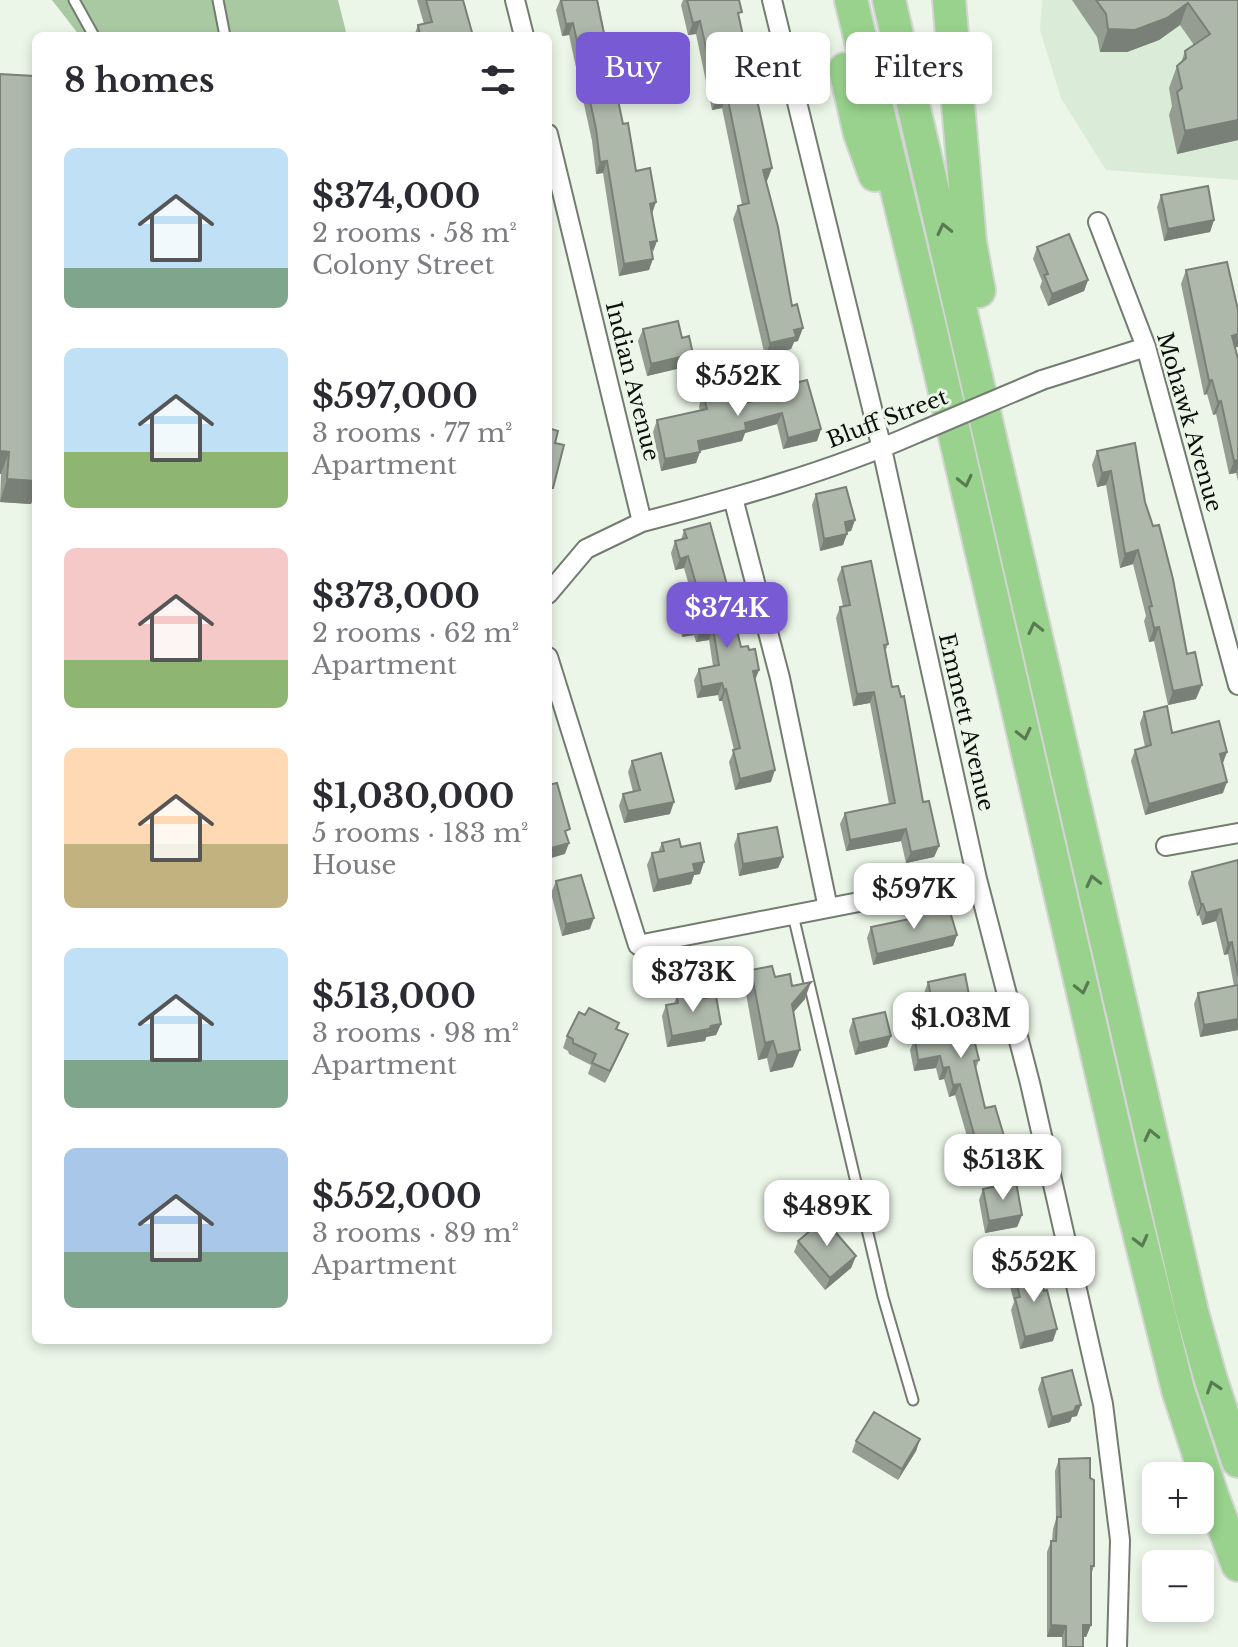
<!DOCTYPE html>
<meta charset="utf-8">
<style>
:root{--surface:#fff;--page:#f7f7f7;--text:#2b2b33;--muted:#7c7c81;--accent:#775ad4}
body{margin:0;font-family:"Libre Baskerville",serif;background:var(--page);color:var(--text);height:100vh;display:flex;flex-direction:column;font-size:30px;white-space:nowrap}
*{box-sizing:border-box;margin:0}
p{font-size:26px;color:var(--muted)}
.icon{flex:none;width:44px;height:44px;fill:none;stroke:currentColor;stroke-width:2;stroke-linecap:round;stroke-linejoin:round}
.map{position:relative;flex:1;overflow:hidden}
.panel{position:absolute;left:32px;top:32px;width:520px;height:1312px;display:flex;flex-direction:column;background:var(--surface);border-radius:12px;box-shadow:0 4px 12px #0003}
.panel>*{flex:none}
.hud{position:absolute;left:576px;top:32px;width:542px;height:72px;display:flex;gap:16px}
.controls{position:absolute;left:1142px;top:1462px;display:grid;gap:16px}
.controls a{display:grid;place-items:center;width:72px;height:72px;border-radius:12px;background:var(--surface);box-shadow:0 4px 12px #0003;font-size:40px}
.price{position:absolute;translate:-50% -68px;padding:0 18px;border-radius:16px;background:#fff;color:#222;font-size:26px;line-height:52px;filter:drop-shadow(0 2px 4px #0008)}
.price::after{content:'';position:absolute;left:50%;top:48px;width:24px;height:18px;margin-left:-12px;background:inherit;clip-path:polygon(0 0,100% 0,50% 100%)}
.price.active{background:var(--accent);color:#fff}
ul{padding:0;list-style:none}
li{display:flex;align-items:center;gap:24px;height:200px;padding:0 32px}
li span{display:grid;place-items:center;flex:none;width:224px;height:160px;border-radius:12px;color:#555}
li>.icon{margin-inline-start:auto}
span .icon{width:96px;height:96px;fill:#fffc;stroke-width:1}
li b{font-size:34px}
h2{display:flex;justify-content:space-between;align-items:center;height:96px;padding:0 32px;font-size:34px}
.chip{padding:0 28px;border-radius:12px;background:var(--surface);box-shadow:0 4px 12px #0003;font-size:28px;line-height:72px}
.chip.active{background:var(--accent);color:#fff}
.map>svg:first-child{display:block}
</style>
<div class="map">
<svg width="1238" height="1647" viewBox="0 0 1238 1647">
<rect width="100%" height="100%" fill="#ebf6e8"/>
<path fill="#daebd7" d="M 1042,0 L 1238,0 L 1238,180 L 1106,170 L 1061,98 L 1040,30 Z"/>
<path fill="#a9c9a3" d="M 52,0 L 338,0 L 347,36 L 77,36 L 76,31 Z"/>
<g fill="none" stroke-linecap="round" stroke-linejoin="round">
<g stroke="#727c70" stroke-width="13">
<path id="service" d="M 74,0 L 94,36
M 218,0 L 225,36
M 793,915 L 883,1297 L 913,1400"/>
</g>
<g stroke="#727c70" stroke-width="22">
<path id="minor" d="M 515,0 L 524,36
M 772,0 L 882,449 L 977,879 L 1030,1083 L 1103,1404 L 1120,1540 L 1117,1647
M 548,134 L 642,522 L 586,549 L 548,594
M 1098,222 L 1146,347 L 1238,685
M 1042,380 L 1146,347
M 733,498 L 780,678 L 828,908
M 642,522 C 735,498 829,472 917,433
M 548,657 L 638,945 L 977,879
M 1166,846 L 1238,833"/>
</g>
<g stroke="#d3d4d3" stroke-width="36">
<path id="motorway" d="M 851,0 L 929,323 L 1128,1188 L 1178,1390 L 1212,1495 L 1238,1565
M 889,0 L 1192,1312 L 1211,1380 L 1238,1461
M 949,0 L 970,242 L 979,291
M 845,69 L 860,134 L 875,175"/>
</g>
<use href="#service" stroke="#fff" stroke-width="9"/>
<use href="#minor" stroke="#fff" stroke-width="18"/>
<use href="#motorway" stroke="#98d28c" stroke-width="32"/>
<g stroke="#727c70" stroke-width="22" stroke-linecap="butt">
<path id="minor-bridge" d="M 917,433 L 1042,380"/>
</g>
<use href="#minor-bridge" stroke="#fff" stroke-width="18"/>
</g>
<path fill="#959d92" d="M 417,0 L 463,0 L 473,36 L 414,36 L 418,25 L 424,24 Z
M 560,0 L 598,0 L 623,124 L 636,171 L 652,214 L 652,252 L 649,270 L 619,276 L 603,173 L 596,174 L 592,141 L 569,35 L 562,36 L 556,10 Z
M 683,0 L 739,0 L 739,19 L 767,181 L 766,181 L 798,341 L 794,342 L 791,349 L 765,356 L 733,219 L 738,206 L 742,205 L 722,108 L 712,110 L 696,34 L 688,35 L 681,5 Z
M 1072,0 L 1238,0 L 1238,140 L 1177,154 L 1169,115 L 1172,106 L 1169,88 L 1177,66 L 1181,63 L 1185,51 L 1194,45 L 1180,25 L 1159,40 L 1127,52 L 1100,52 L 1097,37 Z
M 33,97 L 36,98 L 36,490 L 31,504 L 0,502 L 1,474 Z
M 1161,195 L 1214,220 L 1210,232 L 1164,241 L 1157,207 Z
M 1037,247 L 1088,280 L 1084,291 L 1048,306 L 1040,287 L 1042,281 L 1033,259 Z
M 1186,270 L 1235,348 L 1238,359 L 1238,481 L 1236,473 L 1229,474 L 1216,414 L 1213,415 L 1207,394 L 1204,395 L 1181,284 Z
M 643,329 L 682,338 L 693,354 L 689,366 L 647,376 L 638,341 Z
M 775,388 L 821,429 L 817,441 L 783,449 L 777,424 L 745,433 L 742,441 L 700,451 L 696,463 L 661,471 L 653,432 L 657,420 L 700,411 L 699,406 L 703,395 L 740,404 L 772,397 Z
M 1097,451 L 1145,502 L 1187,654 L 1196,699 L 1168,705 L 1154,641 L 1149,642 L 1144,621 L 1146,616 L 1133,564 L 1120,568 L 1106,485 L 1097,487 L 1092,465 Z
M 816,494 L 855,520 L 851,531 L 847,532 L 843,545 L 820,551 L 812,505 Z
M 684,530 L 734,618 L 741,647 L 749,650 L 759,670 L 755,681 L 771,782 L 735,790 L 729,762 L 734,750 L 722,701 L 719,701 L 718,695 L 697,698 L 694,680 L 699,669 L 713,666 L 709,640 L 696,642 L 694,635 L 682,637 L 678,617 L 682,605 L 689,604 L 692,596 L 684,568 L 675,570 L 671,553 L 675,541 L 681,540 Z
M 842,567 L 888,644 L 885,652 L 892,687 L 923,802 L 939,846 L 934,857 L 906,863 L 901,841 L 846,851 L 840,824 L 845,813 L 889,804 L 870,703 L 853,706 L 836,618 L 840,607 L 843,606 L 837,579 Z
M 1144,712 L 1172,733 L 1227,752 L 1222,763 L 1223,793 L 1145,815 L 1131,761 L 1135,750 L 1145,747 L 1140,723 Z
M 632,761 L 670,814 L 624,823 L 619,806 L 623,794 L 633,792 L 628,772 Z
M 738,834 L 783,857 L 778,868 L 739,876 L 734,845 Z
M 662,843 L 681,847 L 700,874 L 694,875 L 691,884 L 653,892 L 647,865 L 652,853 L 658,852 Z
M 1238,860 L 1238,1030 L 1200,1037 L 1194,1004 L 1198,993 L 1234,986 L 1228,954 L 1224,955 L 1216,921 L 1202,925 L 1199,915 L 1197,916 L 1188,883 L 1192,872 Z
M 556,881 L 590,929 L 562,936 L 551,893 Z
M 918,914 L 957,935 L 953,946 L 873,965 L 867,938 L 871,927 L 917,917 Z
M 751,970 L 775,977 L 792,986 L 805,999 L 793,1012 L 793,1067 L 770,1072 L 767,1058 L 758,1060 L 745,988 Z
M 928,982 L 969,1005 L 970,1022 L 979,1060 L 976,1068 L 985,1108 L 1000,1146 L 997,1163 L 968,1172 L 962,1152 L 966,1140 L 968,1140 L 955,1095 L 949,1097 L 944,1079 L 939,1080 L 936,1068 L 914,1071 L 910,1050 L 915,1038 L 933,1035 L 924,993 Z
M 677,997 L 704,998 L 721,1024 L 716,1035 L 706,1037 L 705,1041 L 667,1047 L 662,1016 L 666,1005 L 674,1003 Z
M 853,1019 L 891,1036 L 887,1047 L 855,1055 L 849,1031 Z
M 617,1029 L 623,1046 L 605,1083 L 588,1074 L 591,1065 L 569,1054 L 568,1051 L 563,1048 L 567,1036 Z
M 983,1189 L 1022,1215 L 1017,1227 L 985,1233 L 979,1200 Z
M 798,1241 L 856,1256 L 851,1268 L 825,1290 L 794,1252 Z
M 1014,1274 L 1044,1291 L 1053,1341 L 1020,1349 L 1011,1310 L 1014,1302 L 1010,1286 Z
M 1072,1370 L 1077,1416 L 1072,1417 L 1070,1422 L 1048,1428 L 1038,1389 L 1042,1378 Z
M 920,1439 L 916,1451 L 898,1480 L 852,1452 L 856,1441 Z
M 1059,1459 L 1094,1566 L 1091,1575 L 1091,1625 L 1086,1637 L 1083,1637 L 1083,1647 L 1062,1647 L 1062,1637 L 1047,1637 L 1047,1552 L 1051,1541 L 1052,1541 L 1053,1529 L 1056,1519 L 1055,1471 Z"/>
<path fill="#798077" d="M 1188,3 L 1180,25 L 1159,40 L 1127,52 L 1100,52 L 1108,29 Z
M 700,21 L 696,34 L 688,35 L 693,23 Z
M 573,23 L 569,35 L 562,36 L 566,24 Z
M 727,95 L 722,108 L 712,110 L 717,97 Z
M 1238,120 L 1238,140 L 1177,154 L 1185,131 Z
M 607,161 L 603,173 L 596,174 L 600,162 Z
M 772,168 L 767,181 L 758,182 L 763,170 Z
M 656,202 L 652,214 L 650,204 Z
M 1214,220 L 1210,232 L 1164,241 L 1168,229 Z
M 657,241 L 653,252 L 650,242 Z
M 653,259 L 649,270 L 619,276 L 624,264 Z
M 1088,280 L 1084,291 L 1048,306 L 1052,294 Z
M 803,328 L 798,341 L 794,342 L 791,349 L 765,356 L 770,343 L 794,330 Z
M 1238,334 L 1238,347 L 1227,349 L 1232,336 Z
M 693,354 L 689,366 L 647,376 L 651,364 Z
M 1212,380 L 1207,394 L 1204,395 L 1209,381 Z
M 1221,401 L 1216,414 L 1213,415 L 1218,402 Z
M 782,413 L 777,424 L 745,433 L 742,441 L 694,452 L 698,441 L 745,423 Z
M 821,429 L 817,441 L 783,449 L 788,438 Z
M 0,451 L 9,452 L 1,474 L 0,474 Z
M 700,452 L 696,463 L 661,471 L 665,459 Z
M 1238,460 L 1238,468 L 1236,473 L 1229,474 L 1234,461 Z
M 1111,471 L 1106,485 L 1097,487 L 1102,473 Z
M 7,479 L 36,481 L 36,490 L 31,504 L 0,502 Z
M 855,520 L 851,531 L 840,533 L 845,522 Z
M 847,534 L 843,545 L 820,551 L 824,539 Z
M 1138,550 L 1133,564 L 1120,568 L 1125,554 Z
M 688,556 L 684,568 L 675,570 L 680,559 Z
M 699,623 L 694,635 L 682,637 L 687,626 Z
M 1159,627 L 1154,641 L 1149,642 L 1154,628 Z
M 713,628 L 709,640 L 696,642 L 700,631 Z
M 759,670 L 754,681 L 753,671 Z
M 722,683 L 718,695 L 697,698 L 702,687 Z
M 1202,685 L 1196,699 L 1168,705 L 1173,691 Z
M 726,689 L 722,701 L 719,701 L 724,690 Z
M 874,692 L 870,703 L 853,706 L 857,694 Z
M 1227,752 L 1223,763 L 1216,765 L 1220,754 Z
M 775,770 L 771,782 L 735,790 L 740,779 Z
M 1227,782 L 1223,793 L 1145,815 L 1149,804 Z
M 674,802 L 670,814 L 624,823 L 628,811 Z
M 906,829 L 901,841 L 846,851 L 850,840 Z
M 569,843 L 565,854 L 548,859 L 548,849 Z
M 939,846 L 934,857 L 906,863 L 911,852 Z
M 783,857 L 778,868 L 739,876 L 743,864 Z
M 704,862 L 700,874 L 694,875 L 691,884 L 653,892 L 658,880 L 693,864 Z
M 1201,904 L 1203,904 L 1199,915 L 1197,916 Z
M 1221,909 L 1216,921 L 1202,925 L 1206,913 Z
M 594,918 L 590,929 L 562,936 L 566,924 Z
M 957,935 L 953,946 L 873,965 L 877,954 Z
M 1232,942 L 1228,954 L 1224,955 L 1228,943 Z
M 811,982 L 805,999 L 786,1021 L 792,1004 Z
M 1238,1019 L 1238,1030 L 1200,1037 L 1204,1025 Z
M 721,1024 L 716,1035 L 706,1037 L 711,1026 Z
M 709,1029 L 705,1041 L 667,1047 L 672,1036 Z
M 628,1034 L 623,1046 L 605,1083 L 610,1071 Z
M 891,1036 L 887,1047 L 855,1055 L 859,1043 Z
M 773,1041 L 767,1058 L 758,1060 L 765,1043 Z
M 800,1050 L 793,1067 L 770,1072 L 777,1055 Z
M 940,1056 L 936,1068 L 914,1071 L 918,1060 Z
M 949,1067 L 944,1079 L 939,1080 L 943,1068 Z
M 960,1084 L 955,1095 L 949,1097 L 953,1085 Z
M 1002,1152 L 997,1163 L 968,1172 L 972,1160 Z
M 1022,1215 L 1017,1227 L 985,1233 L 989,1221 Z
M 856,1256 L 851,1268 L 825,1290 L 830,1278 Z
M 1057,1329 L 1053,1341 L 1020,1349 L 1025,1337 Z
M 1081,1405 L 1077,1416 L 1072,1417 L 1076,1406 Z
M 1074,1411 L 1070,1422 L 1048,1428 L 1052,1417 Z
M 920,1439 L 916,1451 L 898,1480 L 902,1469 Z
M 1051,1625 L 1066,1626 L 1062,1637 L 1047,1637 Z
M 1083,1625 L 1091,1625 L 1086,1637 L 1079,1637 Z"/>
<path fill="#adb7aa" stroke="#798077" stroke-width="2" d="M 426,0 L 463,0 L 473,36 L 420,36 L 418,25 L 432,22 Z
M 561,0 L 597,0 L 623,124 L 628,123 L 636,171 L 650,168 L 656,202 L 650,204 L 657,241 L 650,242 L 653,259 L 624,264 L 607,161 L 600,162 L 596,129 L 573,23 L 566,24 Z
M 687,0 L 739,0 L 742,12 L 738,13 L 772,168 L 763,170 L 778,227 L 792,306 L 797,304 L 803,328 L 794,330 L 796,337 L 770,343 L 738,206 L 749,203 L 727,95 L 717,97 L 700,21 L 693,23 Z
M 1096,0 L 1238,0 L 1238,120 L 1185,131 L 1177,92 L 1182,88 L 1177,66 L 1186,58 L 1185,51 L 1210,34 L 1188,3 L 1167,18 L 1135,30 L 1108,29 L 1106,14 Z
M 0,74 L 34,76 L 33,97 L 36,98 L 36,481 L 7,479 L 9,452 L 0,451 Z
M 1208,186 L 1214,220 L 1168,229 L 1161,195 Z
M 1069,234 L 1088,280 L 1052,294 L 1044,275 L 1048,274 L 1037,247 Z
M 1227,262 L 1238,310 L 1238,334 L 1232,336 L 1238,359 L 1238,460 L 1234,461 L 1221,401 L 1218,402 L 1212,380 L 1209,381 L 1186,270 Z
M 678,321 L 682,338 L 689,336 L 693,354 L 651,364 L 643,329 Z
M 807,380 L 821,429 L 788,438 L 782,413 L 745,423 L 746,430 L 698,441 L 700,452 L 665,459 L 657,420 L 707,409 L 703,395 L 736,386 L 740,404 L 777,396 L 775,388 Z
M 548,428 L 558,431 L 555,443 L 564,445 L 553,488 L 551,488 L 548,497 Z
M 1135,443 L 1145,502 L 1153,526 L 1159,525 L 1173,579 L 1187,654 L 1195,652 L 1202,685 L 1173,691 L 1159,627 L 1154,628 L 1149,607 L 1152,606 L 1138,550 L 1125,554 L 1111,471 L 1102,473 L 1097,451 Z
M 846,487 L 855,520 L 845,522 L 847,534 L 824,539 L 816,494 Z
M 710,523 L 727,585 L 732,584 L 738,609 L 732,610 L 741,647 L 748,646 L 749,650 L 755,649 L 759,670 L 753,671 L 775,770 L 740,779 L 733,750 L 740,748 L 726,689 L 724,690 L 722,683 L 702,687 L 699,669 L 719,665 L 713,628 L 700,631 L 699,623 L 687,626 L 682,605 L 695,602 L 693,592 L 698,591 L 688,556 L 680,559 L 675,541 L 687,538 L 684,530 Z
M 871,561 L 888,644 L 884,645 L 892,687 L 898,686 L 901,697 L 904,696 L 923,802 L 929,801 L 939,846 L 911,852 L 906,829 L 850,840 L 845,813 L 895,803 L 874,692 L 857,694 L 840,607 L 850,605 L 842,567 Z
M 1167,706 L 1172,733 L 1219,721 L 1227,752 L 1220,754 L 1227,782 L 1149,804 L 1135,750 L 1151,745 L 1144,712 Z
M 661,753 L 674,802 L 628,811 L 623,794 L 640,790 L 632,761 Z
M 557,783 L 570,829 L 565,831 L 569,843 L 548,849 L 548,785 Z
M 777,827 L 783,857 L 743,864 L 738,834 Z
M 679,839 L 681,847 L 700,843 L 704,862 L 693,864 L 695,872 L 658,880 L 652,853 L 664,851 L 662,843 Z
M 1238,860 L 1238,976 L 1232,942 L 1228,943 L 1221,909 L 1206,913 L 1203,904 L 1201,904 L 1192,872 Z
M 581,875 L 594,918 L 566,924 L 556,881 Z
M 948,905 L 957,935 L 877,954 L 871,927 L 919,917 L 918,914 Z
M 772,966 L 775,977 L 790,974 L 792,986 L 811,982 L 792,1004 L 800,1050 L 777,1055 L 773,1041 L 765,1043 L 751,970 Z
M 965,974 L 970,1000 L 968,1000 L 971,1018 L 969,1018 L 979,1060 L 974,1061 L 985,1108 L 995,1106 L 1004,1136 L 998,1138 L 1002,1152 L 972,1160 L 966,1140 L 975,1138 L 960,1084 L 953,1085 L 949,1067 L 943,1068 L 940,1056 L 918,1060 L 915,1038 L 939,1034 L 928,982 Z
M 1238,985 L 1238,1019 L 1204,1025 L 1198,993 Z
M 703,992 L 704,998 L 716,996 L 721,1024 L 711,1026 L 709,1029 L 672,1036 L 666,1005 L 678,1003 L 677,997 Z
M 589,1008 L 619,1023 L 616,1029 L 628,1034 L 610,1071 L 592,1063 L 596,1054 L 573,1043 L 573,1039 L 567,1036 L 579,1012 L 585,1015 Z
M 885,1012 L 891,1036 L 859,1043 L 853,1019 Z
M 1016,1182 L 1022,1215 L 989,1221 L 983,1189 Z
M 824,1219 L 856,1256 L 830,1278 L 798,1241 Z
M 1039,1268 L 1044,1291 L 1047,1290 L 1057,1329 L 1025,1337 L 1015,1298 L 1020,1297 L 1014,1274 Z
M 1072,1370 L 1081,1405 L 1076,1406 L 1074,1411 L 1052,1417 L 1042,1378 Z
M 874,1412 L 920,1439 L 902,1469 L 856,1441 Z
M 1090,1458 L 1090,1478 L 1094,1480 L 1094,1566 L 1091,1566 L 1091,1625 L 1083,1625 L 1083,1647 L 1066,1647 L 1066,1626 L 1051,1625 L 1051,1541 L 1056,1541 L 1057,1517 L 1061,1517 L 1059,1459 Z"/>
<defs><path id="oneway-chevron" d="M-2-3.5L2.5 0L-2 3.5" fill="none" stroke-width="1.6" stroke-linecap="round" stroke-linejoin="round" transform="scale(2)"/></defs>
<g stroke="#597b52">
<use href="#oneway-chevron" transform="translate(944 229) rotate(-103)"/>
<use href="#oneway-chevron" transform="translate(965 481) rotate(77)"/>
<use href="#oneway-chevron" transform="translate(1035 628) rotate(-103)"/>
<use href="#oneway-chevron" transform="translate(1024 734) rotate(77)"/>
<use href="#oneway-chevron" transform="translate(1093 881) rotate(-103)"/>
<use href="#oneway-chevron" transform="translate(1082 988) rotate(77)"/>
<use href="#oneway-chevron" transform="translate(1151 1135) rotate(-103)"/>
<use href="#oneway-chevron" transform="translate(1141 1241) rotate(76)"/>
<use href="#oneway-chevron" transform="translate(1213 1387) rotate(-108)"/>
</g>
<g text-anchor="middle" stroke-width="6" stroke-linejoin="round" paint-order="stroke">
<g font-size="22" fill="#0c100c" stroke="#ebf6e8">
<text transform="translate(633 381) rotate(76)" y="8">Indian Avenue</text>
<text transform="translate(887 418) rotate(-21)" y="8">Bluff Street</text>
<text transform="translate(1190 422) rotate(74)" y="8">Mohawk Avenue</text>
<text transform="translate(967 722) rotate(77)" y="8">Emmett Avenue</text>
</g>
</g>
</svg>
<div class="controls">
<a>+</a>
<a>−</a>
</div>
<b class="price" style="left:738px;top:418px">$552K</b>
<b class="price active" style="left:727px;top:650px">$374K</b>
<b class="price" style="left:914px;top:931px">$597K</b>
<b class="price" style="left:693px;top:1014px">$373K</b>
<b class="price" style="left:961px;top:1060px">$1.03M</b>
<b class="price" style="left:1003px;top:1202px">$513K</b>
<b class="price" style="left:827px;top:1248px">$489K</b>
<b class="price" style="left:1034px;top:1304px">$552K</b>
<div class="hud">
<a class="chip active">Buy</a>
<a class="chip">Rent</a>
<a class="chip">Filters</a>
</div>
<section class="panel">
<h2>8 homes<svg class="icon" aria-label="filters" viewBox="0 0 24 24"><path d="M4 7h16M4 17h16"/><circle cx="9" cy="7" r="2"/><circle cx="15" cy="17" r="2"/></svg></h2>
<ul>
<li><span style="background:linear-gradient(#bfe0f5 75%,#7fa58c 0)"><svg class="icon" aria-label="home" viewBox="0 0 24 24"><path d="M3 11l9-7 9 7M6 9v11h12V9"/></svg></span><div><b>$374,000</b><p>2 rooms · 58 m²</p><p>Colony Street</p></div></li>
<li><span style="background:linear-gradient(#bfe0f5 65%,#8fb573 0)"><svg class="icon" aria-label="home" viewBox="0 0 24 24"><path d="M3 11l9-7 9 7M6 9v11h12V9"/></svg></span><div><b>$597,000</b><p>3 rooms · 77 m²</p><p>Apartment</p></div></li>
<li><span style="background:linear-gradient(#f6c9c9 70%,#8fb573 0)"><svg class="icon" aria-label="home" viewBox="0 0 24 24"><path d="M3 11l9-7 9 7M6 9v11h12V9"/></svg></span><div><b>$373,000</b><p>2 rooms · 62 m²</p><p>Apartment</p></div></li>
<li><span style="background:linear-gradient(#ffd9b3 60%,#c2b280 0)"><svg class="icon" aria-label="home" viewBox="0 0 24 24"><path d="M3 11l9-7 9 7M6 9v11h12V9"/></svg></span><div><b>$1,030,000</b><p>5 rooms · 183 m²</p><p>House</p></div></li>
<li><span style="background:linear-gradient(#bfe0f5 70%,#7fa58c 0)"><svg class="icon" aria-label="home" viewBox="0 0 24 24"><path d="M3 11l9-7 9 7M6 9v11h12V9"/></svg></span><div><b>$513,000</b><p>3 rooms · 98 m²</p><p>Apartment</p></div></li>
<li><span style="background:linear-gradient(#a9c7e8 65%,#7fa58c 0)"><svg class="icon" aria-label="home" viewBox="0 0 24 24"><path d="M3 11l9-7 9 7M6 9v11h12V9"/></svg></span><div><b>$552,000</b><p>3 rooms · 89 m²</p><p>Apartment</p></div></li>
</ul>
</section>
</div>
